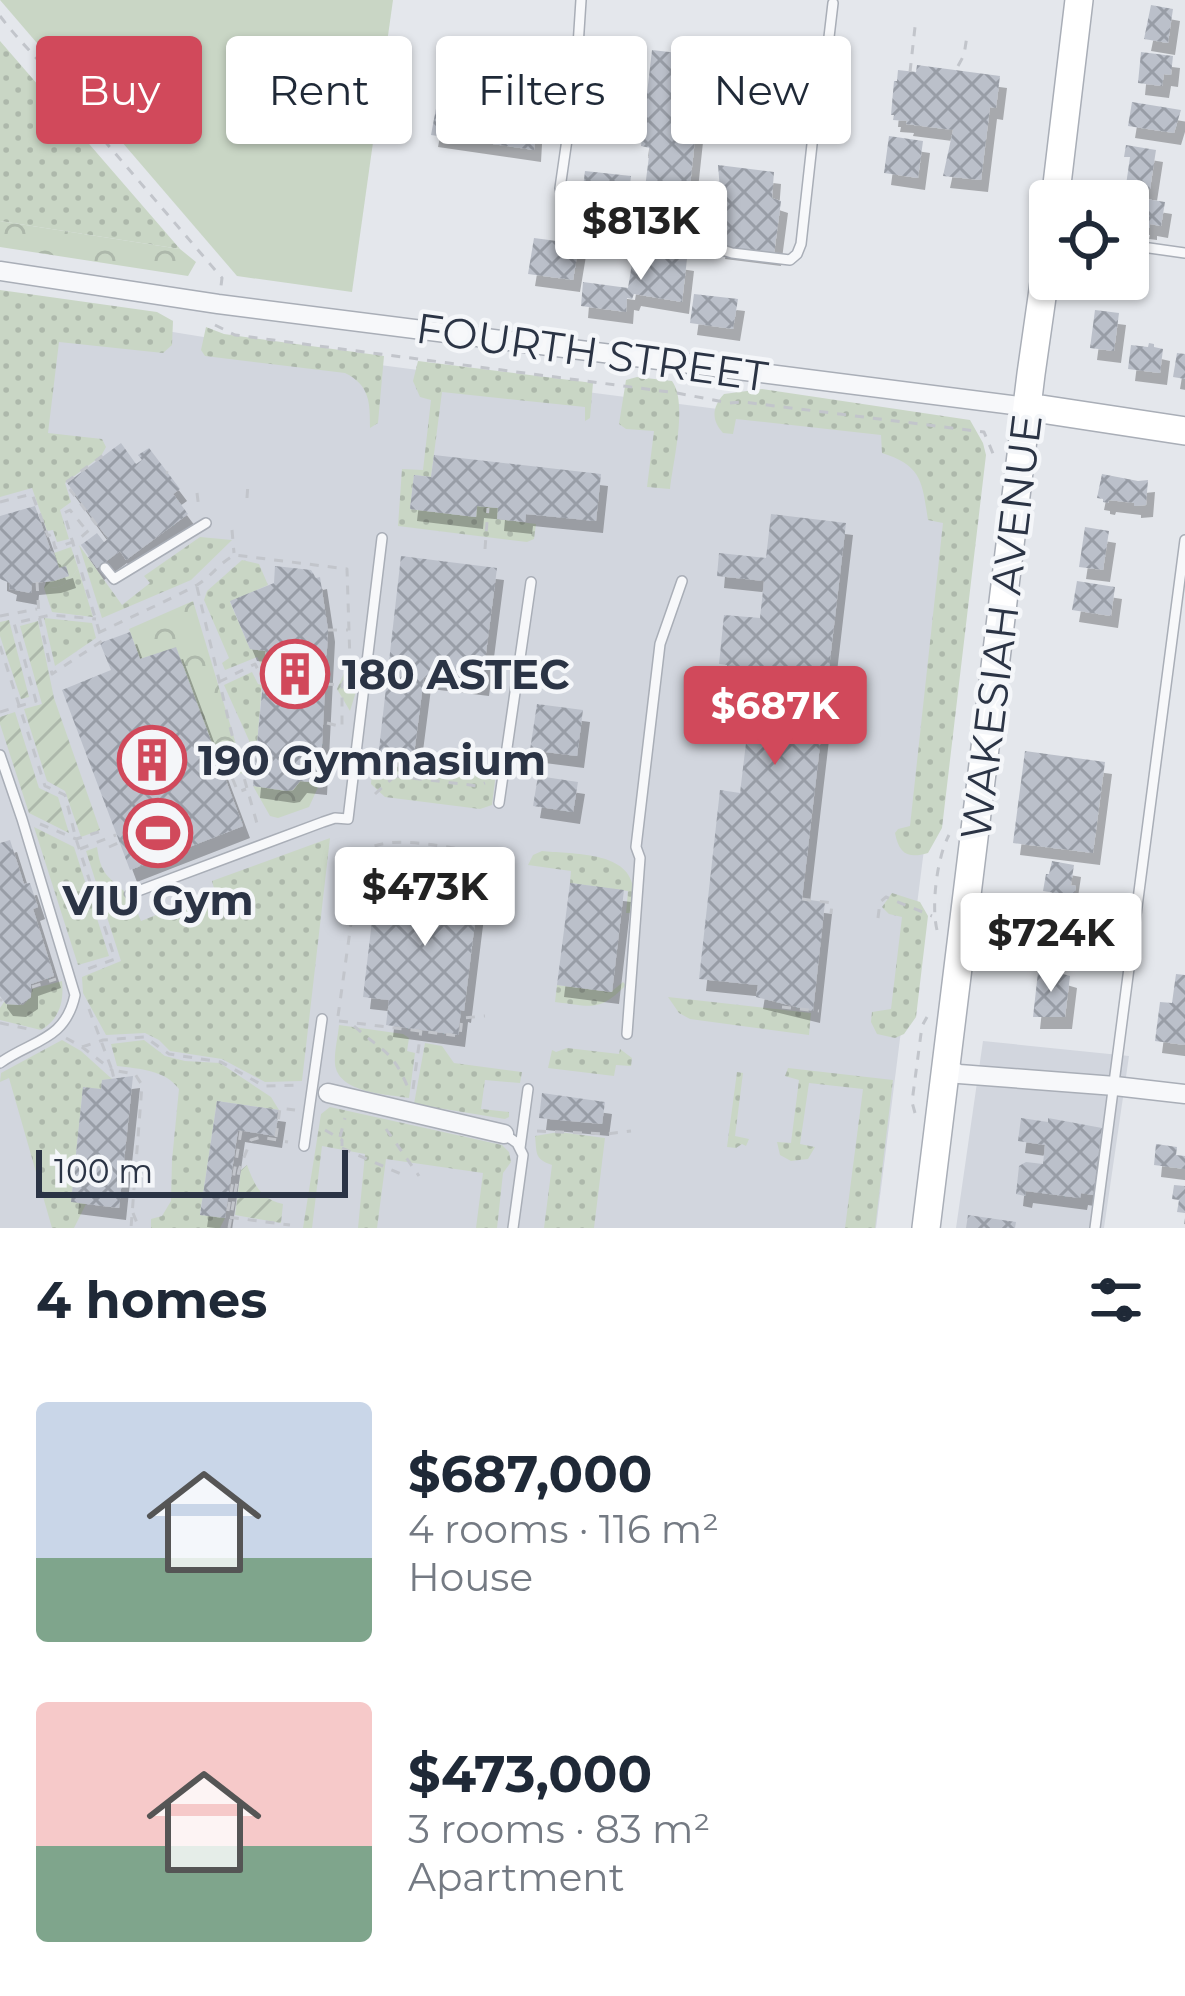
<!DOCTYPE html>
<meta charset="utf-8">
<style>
:root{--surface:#fff;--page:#f6f6f7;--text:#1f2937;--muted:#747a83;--accent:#d1495b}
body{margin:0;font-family:Montserrat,sans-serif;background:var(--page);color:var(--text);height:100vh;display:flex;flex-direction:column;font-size:45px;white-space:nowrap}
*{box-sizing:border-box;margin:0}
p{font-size:39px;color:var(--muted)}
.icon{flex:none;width:66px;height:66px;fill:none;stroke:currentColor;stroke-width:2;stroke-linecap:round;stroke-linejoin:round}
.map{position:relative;height:1228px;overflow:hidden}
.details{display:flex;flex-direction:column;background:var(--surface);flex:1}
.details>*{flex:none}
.hud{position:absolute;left:36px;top:36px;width:1113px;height:108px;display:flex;gap:24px}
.tools{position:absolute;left:1029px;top:180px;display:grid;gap:24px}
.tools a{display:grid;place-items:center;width:120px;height:120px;border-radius:12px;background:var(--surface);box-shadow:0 3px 9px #0004;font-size:60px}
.scale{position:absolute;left:36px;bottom:30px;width:312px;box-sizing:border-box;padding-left:12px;border:6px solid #2b3445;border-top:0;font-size:33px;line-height:42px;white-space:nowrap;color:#2b3445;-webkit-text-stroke:9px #f4f6f9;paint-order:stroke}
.price{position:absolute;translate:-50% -102px;padding:0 27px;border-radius:12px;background:#fff;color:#222;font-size:39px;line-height:78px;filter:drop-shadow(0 3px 6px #0008)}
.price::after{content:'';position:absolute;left:50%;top:72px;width:36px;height:27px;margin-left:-18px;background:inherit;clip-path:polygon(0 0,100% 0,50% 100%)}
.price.current{background:var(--accent);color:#fff}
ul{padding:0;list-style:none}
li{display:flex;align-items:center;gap:36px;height:300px;padding:0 36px}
li span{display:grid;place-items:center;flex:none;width:336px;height:240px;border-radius:12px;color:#555}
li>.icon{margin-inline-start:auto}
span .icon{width:144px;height:144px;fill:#fffc;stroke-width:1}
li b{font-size:51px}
h2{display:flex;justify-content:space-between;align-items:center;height:144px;padding:0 36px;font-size:51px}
.tag{padding:0 42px;border-radius:12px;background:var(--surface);box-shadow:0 3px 9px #0004;font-size:42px;line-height:108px}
.tag.current{background:var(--accent);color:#fff}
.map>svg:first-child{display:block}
</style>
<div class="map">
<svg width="1185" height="1228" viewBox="0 0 1185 1228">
<defs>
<pattern id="grass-dots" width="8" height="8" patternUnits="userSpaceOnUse" patternTransform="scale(3)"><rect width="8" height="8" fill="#c9d6c5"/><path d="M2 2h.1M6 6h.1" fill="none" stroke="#adb8ab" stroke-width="1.8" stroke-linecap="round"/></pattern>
<pattern id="forest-crowns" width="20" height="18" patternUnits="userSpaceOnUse" patternTransform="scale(3)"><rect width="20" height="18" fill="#c9d6c5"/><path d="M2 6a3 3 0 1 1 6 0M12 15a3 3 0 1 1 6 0" fill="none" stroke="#adb8ab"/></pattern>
<pattern id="garden-furrows" width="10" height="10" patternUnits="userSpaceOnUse" patternTransform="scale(3)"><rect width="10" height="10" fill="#c9d6c5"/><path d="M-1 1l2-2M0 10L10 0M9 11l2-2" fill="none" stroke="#adb8ab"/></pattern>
<pattern id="building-cross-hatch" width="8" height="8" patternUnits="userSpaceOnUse" patternTransform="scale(3)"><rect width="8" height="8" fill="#bbc0ca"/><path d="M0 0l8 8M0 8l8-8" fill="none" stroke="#989da6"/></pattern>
<filter id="shadow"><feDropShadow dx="7" dy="12" stdDeviation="0" flood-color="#0004"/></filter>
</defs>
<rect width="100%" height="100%" fill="#e4e7ec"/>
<path fill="#d2d6de" d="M 0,304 L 357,362 L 949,439 L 973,463 L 876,1228 L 0,1228 Z
M 983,1041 L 1129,1056 L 1104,1228 L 956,1228 Z"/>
<path fill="url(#grass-dots)" d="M 0,41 L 180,249 L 0,221 Z
M 0,290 L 157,312 L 173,321 L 172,345 L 163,353 L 59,342 L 48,433 L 102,439 L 106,447 L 101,456 L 65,483 L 71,502 L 60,510 L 69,539 L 57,542 L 53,530 L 47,531 L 32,488 L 0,497 Z
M 206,327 L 224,334 L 384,356 L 378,423 L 370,428 C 370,403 370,385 345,373 L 205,356 L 201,350 Z
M 418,361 L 593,383 L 590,418 L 585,421 L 585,407 L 442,392 L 431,477 L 414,475 L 410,509 L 475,517 L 477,506 L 498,508 L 498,519 L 536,524 L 534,539 L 527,542 L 398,526 L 402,469 L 423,470 L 431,400 L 420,397 L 413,381 Z
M 637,377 L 672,381 C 688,403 673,461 670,489 L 647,487 L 654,431 L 626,429 L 619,424 L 626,380 Z
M 762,389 L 970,420 L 983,443 L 986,455 L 942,828 L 928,853 C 908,859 899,854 895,833 L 898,829 L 910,826 L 943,523 L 928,520 C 922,483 923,466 882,453 L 881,435 L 736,419 L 733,434 L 723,433 C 711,420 712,407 724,394 Z
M 200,537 L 232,540 L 191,580 L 102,618 L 79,545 L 122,605 L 150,583 L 144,576 Z
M 242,560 L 259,564 L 268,585 L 230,602 L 250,649 L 266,651 L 264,670 L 257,657 L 225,670 L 222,663 L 229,658 L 204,600 L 207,591 Z
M 78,568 L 93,617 L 52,612 L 44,588 C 62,589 69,583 78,568 Z
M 44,618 L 92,623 L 96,638 L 55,666 Z
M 252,672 L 258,684 L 262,685 L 256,756 L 224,685 Z
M 378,758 L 496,773 L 492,805 L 480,809 L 385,797 L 371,784 L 373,762 Z
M 34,827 L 74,847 L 109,956 L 78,965 Z
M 330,838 L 302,1081 L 265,1082 L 222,1059 L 170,1051 L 159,1040 L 145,1033 L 106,1035 L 83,993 L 82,977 L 121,961 L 86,851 L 97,847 C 101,875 107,875 125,892 C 133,899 137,911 141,921 L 215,892 L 212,881 Z
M 542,851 C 568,854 624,851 632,883 C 635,893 632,903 631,913 L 626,913 L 628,891 L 570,883 L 571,871 L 528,865 L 533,855 Z
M 892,893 L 920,902 L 928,916 L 916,1017 L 904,1034 L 895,1038 L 877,1034 L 871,1022 L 872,1012 L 891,1009 L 902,917 L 889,914 L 882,907 Z
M 62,981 C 64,1001 60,1019 41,1030 L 0,1020 L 0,1008 L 4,1002 L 23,1005 L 31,997 L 32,989 Z
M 623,982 L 626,985 C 599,1013 591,1006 555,1002 L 557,985 L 611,992 Z
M 668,997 L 811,1013 L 809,1035 L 690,1019 L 679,1013 Z
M 339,1025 L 403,1034 L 409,1038 L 407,1051 L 415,1053 L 409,1098 C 386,1094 338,1093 335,1064 C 334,1052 338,1037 339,1025 Z
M 62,1040 L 81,1051 L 112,1079 L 102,1080 L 101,1089 L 83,1088 L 71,1201 L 86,1204 L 74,1228 L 52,1228 L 9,1078 L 0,1082 L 1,1073 Z
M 144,1040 L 165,1056 L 185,1061 L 220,1063 L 271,1097 L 279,1110 L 217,1101 L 200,1214 L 225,1218 L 220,1228 L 151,1228 L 151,1219 L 162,1216 L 171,1201 L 172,1160 L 179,1089 C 165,1070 140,1069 117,1066 L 111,1044 Z
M 425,1043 L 442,1046 L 454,1063 L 522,1072 L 520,1083 L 485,1080 L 481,1109 L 509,1112 L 509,1117 L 505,1119 L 414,1104 Z
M 567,1048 L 619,1054 L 620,1049 L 632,1058 L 631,1066 L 616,1065 L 614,1076 L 548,1068 L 552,1050 L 556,1052 Z
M 788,1068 L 893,1080 L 875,1228 L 845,1228 L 863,1089 L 809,1083 L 800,1144 L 815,1147 L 808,1159 L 791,1161 L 780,1155 L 777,1142 L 791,1143 L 799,1080 L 785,1076 Z
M 737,1072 L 743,1073 L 735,1136 L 749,1139 L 746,1146 L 742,1144 L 736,1148 L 727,1147 Z
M 330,1107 L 502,1145 L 509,1152 L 511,1162 L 503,1173 L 497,1228 L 476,1228 L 483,1173 L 386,1159 L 377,1228 L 358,1228 L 365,1154 L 322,1146 L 312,1228 L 303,1228 L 321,1114 Z
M 559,1132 L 605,1138 L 594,1228 L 544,1228 L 552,1165 C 534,1159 537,1153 535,1136 Z"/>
<path fill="url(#forest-crowns)" d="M 0,221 L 180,249 L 196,262 L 188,276 L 0,247 Z
M 193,601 L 245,774 L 220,770 L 176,648 L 140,659 L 129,629 Z
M 356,665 L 361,675 L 350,711 L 337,689 L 346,669 Z
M 300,781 L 320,783 L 309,807 L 278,818 L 270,816 L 253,786 L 292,790 Z"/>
<path fill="url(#garden-furrows)" d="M 71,547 L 78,568 C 69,583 63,589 44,588 L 46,582 L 68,576 L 59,568 L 54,553 Z
M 9,620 L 29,697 L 21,699 L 0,636 L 0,622 Z
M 38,621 L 54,698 L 100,830 L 81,837 L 65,791 L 47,781 L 24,709 L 42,704 L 20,626 Z
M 15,712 L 39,788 L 58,797 L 69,833 L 29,813 L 0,724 L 0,717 Z
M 247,1165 C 255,1186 260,1198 283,1204 L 281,1223 L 235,1215 L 241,1170 Z"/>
<path fill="#c9d6c5" d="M 0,0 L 393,0 L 352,292 L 237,276 Z"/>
<path fill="url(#building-cross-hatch)" filter="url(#shadow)" d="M 1151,5 L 1173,9 L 1168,43 L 1144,39 Z
M 652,50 L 704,56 L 690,186 L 720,190 L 718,165 L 774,172 L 772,198 L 781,201 L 774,254 L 718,247 L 721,236 L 686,229 L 688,216 L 642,212 L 650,148 L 641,146 Z
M 1141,52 L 1173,56 L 1171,75 L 1164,74 L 1162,86 L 1138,83 Z
M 917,65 L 1000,76 L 996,108 L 990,107 L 981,180 L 943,176 L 953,130 L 906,124 L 907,121 L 893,120 L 894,115 L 891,115 L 894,81 L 897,81 L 898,70 L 916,72 Z
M 441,82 L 537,97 L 534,150 L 431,135 Z
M 1132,102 L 1181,110 L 1174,133 L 1128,126 Z
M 889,136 L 923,141 L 918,178 L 884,173 Z
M 1126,145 L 1156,150 L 1150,189 L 1126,185 L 1130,157 L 1124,157 Z
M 585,171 L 631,176 L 628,202 L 582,196 Z
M 1120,195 L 1165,202 L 1161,226 L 1150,224 L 1150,228 L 1142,227 L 1143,223 L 1128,223 L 1128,201 L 1119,201 Z
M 534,238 L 579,244 L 573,280 L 528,274 Z
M 634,251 L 687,259 L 682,302 L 634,294 L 632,299 L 627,298 L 626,312 L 581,306 L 583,282 L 628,288 Z
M 694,294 L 738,299 L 733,329 L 690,323 Z
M 1095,310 L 1119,313 L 1114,351 L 1090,348 Z
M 1149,343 L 1154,344 L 1154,347 L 1163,349 L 1160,373 L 1128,369 L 1131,345 L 1148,347 Z
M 1177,353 L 1185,354 L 1185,379 L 1173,377 Z
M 121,443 L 136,464 L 142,460 L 138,455 L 149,448 L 180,489 L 173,494 L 188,514 L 126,560 L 120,551 L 97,568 L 81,545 L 97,533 L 104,542 L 108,539 L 67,483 Z
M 434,455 L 601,474 L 596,521 L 526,514 L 525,522 L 497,519 L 498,508 L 477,506 L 476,517 L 410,509 L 414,475 L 431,477 Z
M 1102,474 L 1138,481 L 1148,480 L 1146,505 L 1134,506 L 1134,503 L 1109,500 L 1108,503 L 1103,502 L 1103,499 L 1097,498 Z
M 35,506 L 51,551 L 54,553 L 59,568 L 66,566 L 69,576 L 54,581 L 32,583 L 31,593 L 9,589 L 10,583 L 0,579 L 0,516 Z
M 771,514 L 846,523 L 802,899 L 825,902 L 813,1011 L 756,997 L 758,985 L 699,979 L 720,790 L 740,793 L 755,668 L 719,664 L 724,615 L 760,618 L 764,581 L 717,576 L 719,553 L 766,558 Z
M 1085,527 L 1109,531 L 1103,570 L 1079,567 Z
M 401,556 L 497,568 L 482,684 L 424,677 L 413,762 L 378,758 Z
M 275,566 L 311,570 L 316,578 L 320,577 L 328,630 L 320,783 L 300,781 L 293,790 L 287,791 L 253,786 L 266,651 L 250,649 L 230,601 L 274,583 Z
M 1077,581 L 1115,587 L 1111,616 L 1072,610 Z
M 130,632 L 140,659 L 176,647 L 243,826 L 130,870 L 62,690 L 111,670 L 100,643 Z
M 537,704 L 583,710 L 577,756 L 530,750 Z
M 1025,751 L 1105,762 L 1093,853 L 1013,843 Z
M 538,776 L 578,782 L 573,812 L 533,806 Z
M 10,840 L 24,884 L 30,883 L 38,907 L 33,909 L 54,976 L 31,984 L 31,997 L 19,1005 L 6,1004 L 0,996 L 0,843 Z
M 1052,861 L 1074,865 L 1071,885 L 1076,886 L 1074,896 L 1043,891 L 1046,874 L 1049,874 Z
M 404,864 L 481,873 L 464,1011 L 461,1010 L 458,1035 L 386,1025 L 389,1000 L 363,997 L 374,904 L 399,907 Z
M 570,883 L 624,890 L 612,992 L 557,985 Z
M 1063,917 L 1089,920 L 1088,932 L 1093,932 L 1091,942 L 1087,941 L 1086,949 L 1060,946 Z
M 1046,969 L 1070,976 L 1065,1017 L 1033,1017 L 1038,972 L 1046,973 Z
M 1176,974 L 1185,975 L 1185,1045 L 1155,1041 L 1160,1002 L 1172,1003 Z
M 133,1076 L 119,1208 L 71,1202 L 83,1087 L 101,1089 L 102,1080 Z
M 542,1093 L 605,1102 L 602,1124 L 539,1118 Z
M 217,1101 L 279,1110 L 275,1136 L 238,1130 L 225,1218 L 200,1215 Z
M 1021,1118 L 1048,1122 L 1048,1118 L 1102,1128 L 1093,1195 L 1081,1193 L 1080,1198 L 1026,1191 L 1025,1196 L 1016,1194 L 1019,1166 L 1026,1162 L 1043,1164 L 1045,1145 L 1018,1141 Z
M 1156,1144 L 1177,1147 L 1176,1155 L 1185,1156 L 1185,1169 L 1154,1165 Z
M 1174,1185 L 1185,1186 L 1185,1213 L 1177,1212 L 1179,1200 L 1172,1199 Z
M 968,1215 L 1016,1222 L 1015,1228 L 966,1228 Z"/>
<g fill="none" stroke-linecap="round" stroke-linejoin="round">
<g stroke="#a9aeb7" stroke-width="12">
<path id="lane" d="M 581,0 L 576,77 L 560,188 L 563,202 L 574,213 L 596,221 L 613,226 L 698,238 L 716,248 L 732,253 L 790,260 L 797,254 L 801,244 L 820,72 L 829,37 L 833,3
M 1128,245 L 1185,253
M 105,568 L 114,579 L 206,523
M 0,755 L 22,819 L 75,995 C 65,1041 32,1040 0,1063
M 499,803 L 531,582
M 130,894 L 323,822 L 335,818 L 348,819 L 382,538
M 627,1034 L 640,858 L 636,847 L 660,644 L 682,581
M 504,1134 L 517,1143 L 523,1155 L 513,1228
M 304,1146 L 322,1019
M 520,1148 L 528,1089
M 1095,1228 L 1185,540"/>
</g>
<g stroke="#a9aeb7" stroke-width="21">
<path id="street" d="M 0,271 L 218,304 L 1028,407
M 948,1069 L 959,1074 L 1115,1086 L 1185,1094
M 328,1093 L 504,1134"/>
</g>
<g stroke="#a9aeb7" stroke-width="30">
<path id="secondary" d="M 1055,201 L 1079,0
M 1028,407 L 1185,431
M 926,1228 L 1031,374 L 1050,241"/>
</g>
<path stroke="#c2c5cb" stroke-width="3" stroke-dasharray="9 9" stroke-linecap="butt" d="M 0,16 C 27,52 61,79 84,117 L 222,278 L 221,286
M 958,66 L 964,55 L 967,36
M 910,72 L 915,27
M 215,325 L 235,335 L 677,393 L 729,403 L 743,402 L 984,432 L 994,456
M 166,472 L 168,473
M 197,493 L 199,509
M 247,498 L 248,483
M 0,502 L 32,494 L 48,536 L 52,534 L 55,548 L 78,540 L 96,524 L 65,483 L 109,451
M 232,530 L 234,553
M 485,549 L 488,508
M 37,582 L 39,616 L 52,674 L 102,641 L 64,513 L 70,510 L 87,531
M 197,587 L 233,739 L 258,827
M 0,616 L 37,609
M 328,630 L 348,630
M 98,633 C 131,617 165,602 197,585 C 212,576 220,562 235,555 L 347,569 L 350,661
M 0,646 L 45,786 L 65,795 L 76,839 L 115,959 L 82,971
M 219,682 L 255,664 L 263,679
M 325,684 L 340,685
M 0,712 L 36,701 L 14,623 L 51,615 L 96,619
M 327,723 L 342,727 L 342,685 L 350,670
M 213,750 L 224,758 L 238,792 L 246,789
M 369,767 L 394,769
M 395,776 L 478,786 L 485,783
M 375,794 L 395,776 L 397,760
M 40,824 L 76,839 L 105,830
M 109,847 L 120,842
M 80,849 L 116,835
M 802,899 L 832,903 L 831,914
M 878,918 L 880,902 L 886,897 L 932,916
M 937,930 C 931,906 937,857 949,835
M 32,987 L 56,979
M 0,1001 L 2,999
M 782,1007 L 819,1011
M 89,1009 L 112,1070 L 135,1074 L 142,1085 L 131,1228
M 338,1016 L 361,853 C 390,831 447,849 481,852 L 494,873 L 501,879
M 339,1021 L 460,1036 L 462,1018 L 485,1016
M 0,1023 L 28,1029
M 354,1026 C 385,1054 392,1049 409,1090
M 66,1038 L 82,1047 L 112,1070 L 114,1079
M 82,1047 L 103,1040 L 145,1037 L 169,1054 L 221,1062 L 264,1086 L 299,1085
M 413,1089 L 421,1030
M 915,1113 L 912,1102 L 922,1026 L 927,1017
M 386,1129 L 419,1176
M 325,1130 L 342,1140 L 342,1146
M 241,1131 L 227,1217 L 290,1225
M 537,1131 L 606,1134 L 631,1131
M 276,1137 L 280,1108 L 295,1110
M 340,1137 L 345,1118
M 342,1148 L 401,1174
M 133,1213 L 139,1228
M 229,1228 L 239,1170 L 251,1140 L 261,1137 L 288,1142"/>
<use href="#lane" stroke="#f7f8fa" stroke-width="9"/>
<use href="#street" stroke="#f7f8fa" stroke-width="18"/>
<use href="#secondary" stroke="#fff" stroke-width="27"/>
</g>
<defs>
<g id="building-ring" transform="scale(3.45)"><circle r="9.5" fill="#f4f6f9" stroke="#d1495b" stroke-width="1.5"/><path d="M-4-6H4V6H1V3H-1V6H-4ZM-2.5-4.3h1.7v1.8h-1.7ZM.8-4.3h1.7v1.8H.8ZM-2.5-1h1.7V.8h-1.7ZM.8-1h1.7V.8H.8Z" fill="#d1495b"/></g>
<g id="stadium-ring" transform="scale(3.45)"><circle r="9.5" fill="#f4f6f9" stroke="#d1495b" stroke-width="1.5"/><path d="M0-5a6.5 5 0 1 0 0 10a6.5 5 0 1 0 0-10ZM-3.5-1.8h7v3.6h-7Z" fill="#d1495b"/></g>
</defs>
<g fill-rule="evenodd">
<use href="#building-ring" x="295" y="674"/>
<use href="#building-ring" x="152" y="760"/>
<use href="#stadium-ring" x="158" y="833"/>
</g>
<g text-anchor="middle" stroke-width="9" stroke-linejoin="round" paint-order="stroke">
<g font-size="42" fill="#2b3445" stroke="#f4f6f9">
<text transform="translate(592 352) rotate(8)" y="15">FOURTH STREET</text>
<text transform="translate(1001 627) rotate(-83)" y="15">WAKESIAH AVENUE</text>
</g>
<g font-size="42" font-weight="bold" fill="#2b3445" stroke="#f4f6f9" text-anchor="start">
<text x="342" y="689">180 ASTEC</text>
<text x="198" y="775">190 Gymnasium</text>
<text x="158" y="915" text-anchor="middle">VIU Gym</text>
</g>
</g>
</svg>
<div class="tools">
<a><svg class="icon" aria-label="locate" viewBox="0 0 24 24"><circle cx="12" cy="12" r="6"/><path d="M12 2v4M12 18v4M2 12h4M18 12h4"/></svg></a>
</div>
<div class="scale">100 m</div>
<b class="price" style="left:641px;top:283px">$813K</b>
<b class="price current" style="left:775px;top:768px">$687K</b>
<b class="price" style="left:425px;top:949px">$473K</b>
<b class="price" style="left:1051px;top:995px">$724K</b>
<div class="hud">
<a class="tag current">Buy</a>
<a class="tag">Rent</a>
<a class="tag">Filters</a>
<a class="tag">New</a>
</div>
</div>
<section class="details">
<h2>4 homes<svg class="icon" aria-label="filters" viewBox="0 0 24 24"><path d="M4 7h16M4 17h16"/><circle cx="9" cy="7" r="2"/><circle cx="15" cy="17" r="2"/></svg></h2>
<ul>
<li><span style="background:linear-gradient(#c9d6e8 65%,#7fa58c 0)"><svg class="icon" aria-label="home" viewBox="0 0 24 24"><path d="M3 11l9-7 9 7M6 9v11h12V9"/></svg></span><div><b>$687,000</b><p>4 rooms · 116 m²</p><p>House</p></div></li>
<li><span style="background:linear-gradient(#f6c9c9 60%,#7fa58c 0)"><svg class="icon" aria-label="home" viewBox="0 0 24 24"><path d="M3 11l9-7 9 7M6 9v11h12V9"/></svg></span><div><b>$473,000</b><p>3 rooms · 83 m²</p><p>Apartment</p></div></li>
</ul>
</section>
